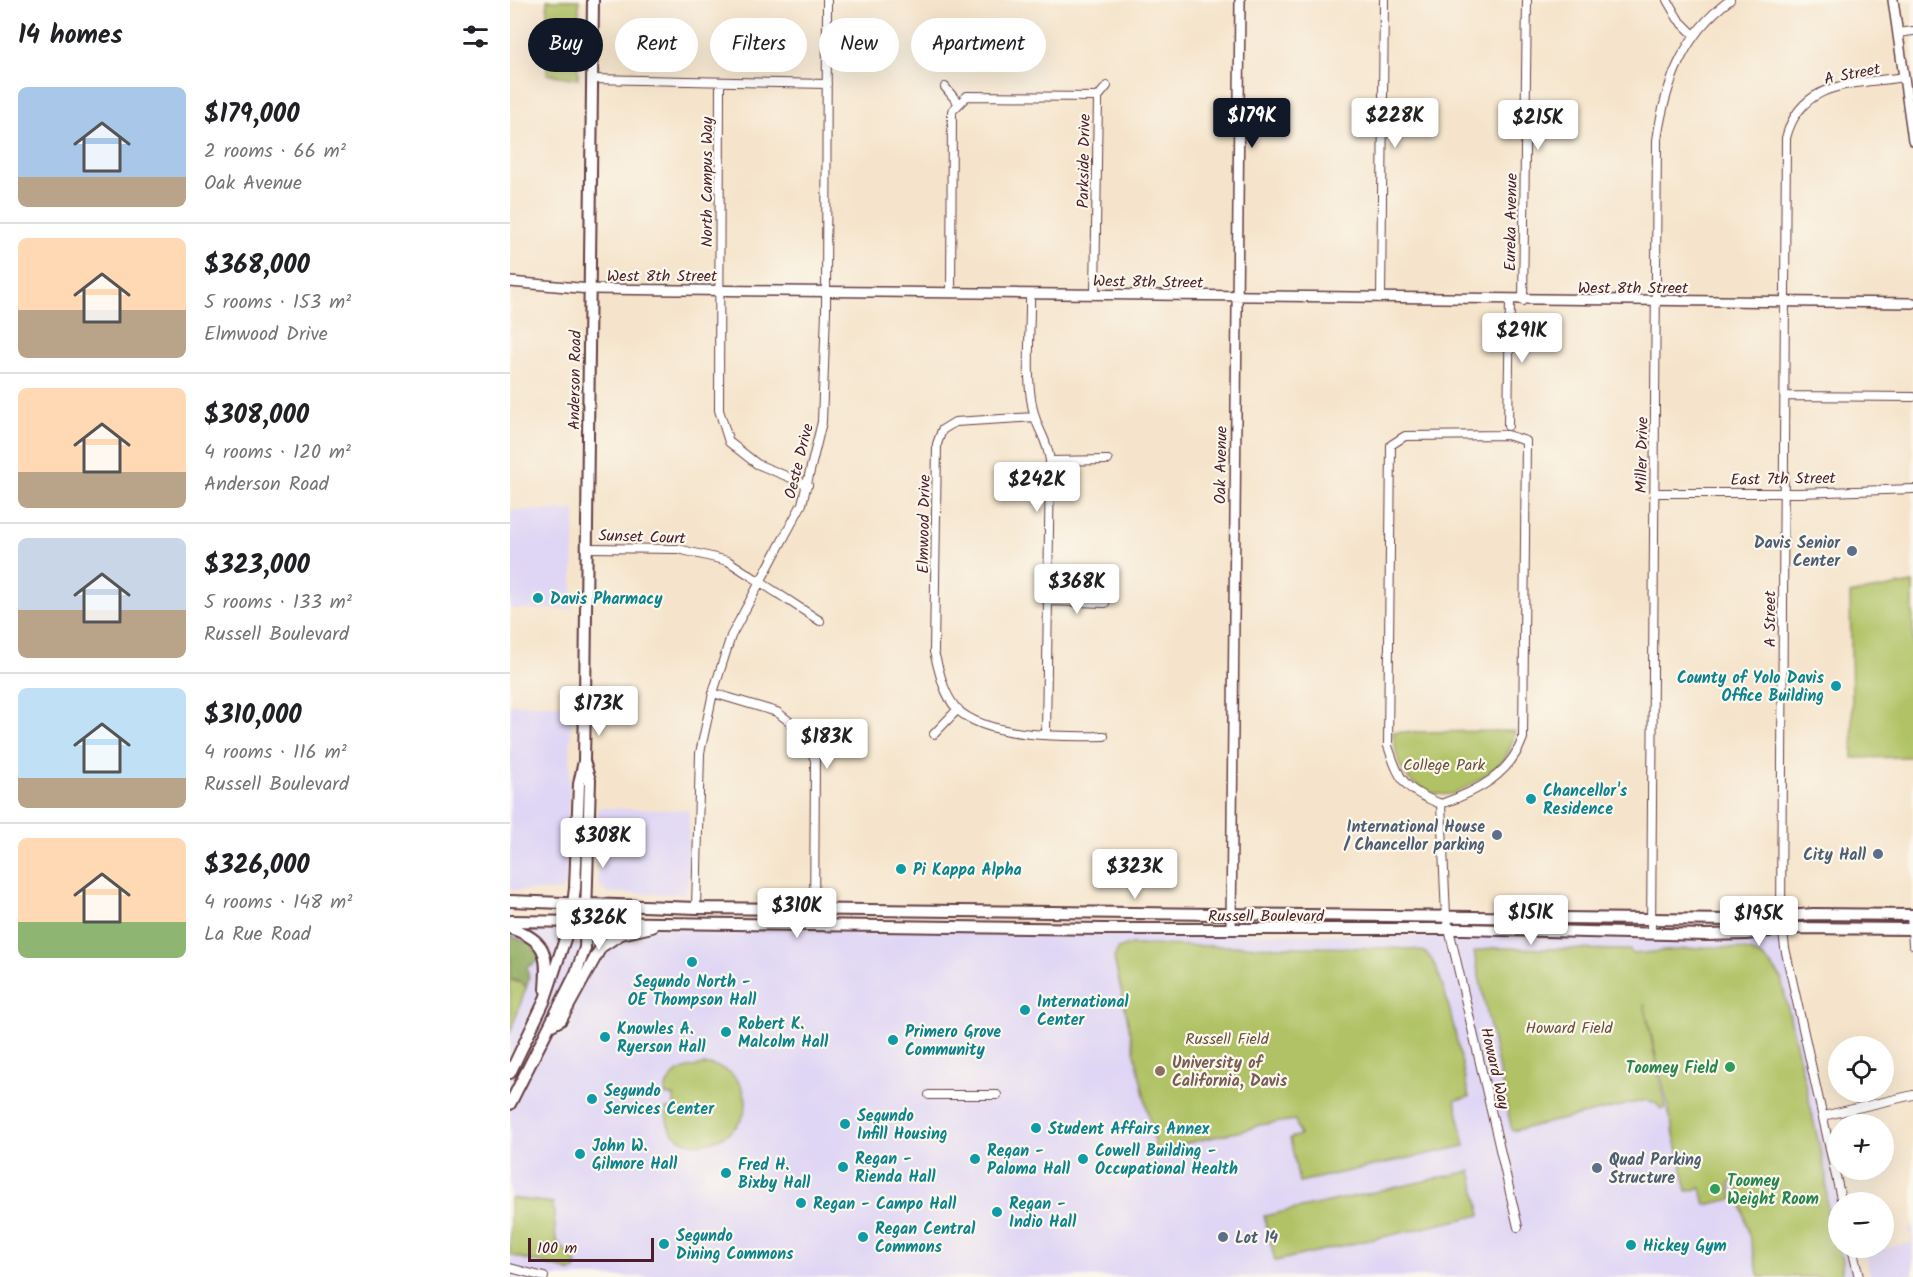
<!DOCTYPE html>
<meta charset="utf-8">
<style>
:root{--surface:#fff;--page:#f6f6f6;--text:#202124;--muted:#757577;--line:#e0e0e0;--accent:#111827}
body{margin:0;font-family:Kalam,sans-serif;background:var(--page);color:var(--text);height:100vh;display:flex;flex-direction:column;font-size:22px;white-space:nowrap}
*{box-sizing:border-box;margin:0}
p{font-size:20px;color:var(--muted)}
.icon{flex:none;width:33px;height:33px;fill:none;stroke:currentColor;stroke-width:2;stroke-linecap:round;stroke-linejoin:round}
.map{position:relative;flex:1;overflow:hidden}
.side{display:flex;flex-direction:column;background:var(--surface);width:510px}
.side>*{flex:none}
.guide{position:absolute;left:18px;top:18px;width:570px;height:54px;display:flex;gap:12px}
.controls{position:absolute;left:1318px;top:1036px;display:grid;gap:12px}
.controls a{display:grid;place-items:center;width:66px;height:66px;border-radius:50%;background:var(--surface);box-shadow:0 6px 24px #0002;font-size:30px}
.scale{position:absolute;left:18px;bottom:15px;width:126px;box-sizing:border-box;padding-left:6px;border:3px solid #4a1f2b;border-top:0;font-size:16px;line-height:21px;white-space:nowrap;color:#4a1f2b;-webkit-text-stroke:4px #fbf7ec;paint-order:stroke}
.price{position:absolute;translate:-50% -51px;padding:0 14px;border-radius:6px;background:#fff;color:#222;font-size:20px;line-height:39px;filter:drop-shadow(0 2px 3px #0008)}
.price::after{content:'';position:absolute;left:50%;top:36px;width:18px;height:14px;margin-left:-9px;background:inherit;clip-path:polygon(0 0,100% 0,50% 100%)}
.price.on{background:var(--accent);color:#fff}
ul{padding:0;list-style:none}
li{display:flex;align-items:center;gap:18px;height:150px;padding:0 18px}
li+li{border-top:2px solid var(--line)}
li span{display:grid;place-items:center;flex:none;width:168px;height:120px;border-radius:9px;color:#555}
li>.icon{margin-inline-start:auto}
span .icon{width:72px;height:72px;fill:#fffc;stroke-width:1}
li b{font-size:26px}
h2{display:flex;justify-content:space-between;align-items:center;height:72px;padding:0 18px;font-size:26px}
.chip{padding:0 21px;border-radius:27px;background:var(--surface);box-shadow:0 6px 24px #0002;font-size:21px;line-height:54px}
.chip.on{background:var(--accent);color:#fff}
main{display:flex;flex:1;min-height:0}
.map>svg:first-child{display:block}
</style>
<main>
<section class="side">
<h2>14 homes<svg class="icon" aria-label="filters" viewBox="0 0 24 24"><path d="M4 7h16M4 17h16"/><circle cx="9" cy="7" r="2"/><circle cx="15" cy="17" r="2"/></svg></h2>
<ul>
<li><span style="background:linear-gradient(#a9c7e8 75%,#b9a48a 0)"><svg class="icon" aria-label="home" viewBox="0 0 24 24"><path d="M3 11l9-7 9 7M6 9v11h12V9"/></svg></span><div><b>$179,000</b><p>2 rooms · 66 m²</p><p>Oak Avenue</p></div></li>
<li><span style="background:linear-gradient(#ffd9b3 60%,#b9a48a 0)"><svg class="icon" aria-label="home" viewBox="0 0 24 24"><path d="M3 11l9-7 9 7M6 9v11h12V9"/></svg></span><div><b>$368,000</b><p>5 rooms · 153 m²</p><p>Elmwood Drive</p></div></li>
<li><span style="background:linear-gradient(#ffd9b3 70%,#b9a48a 0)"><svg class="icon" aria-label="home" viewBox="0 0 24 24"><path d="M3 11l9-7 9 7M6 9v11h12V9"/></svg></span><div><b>$308,000</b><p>4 rooms · 120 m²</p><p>Anderson Road</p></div></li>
<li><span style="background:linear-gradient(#c9d6e8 60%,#b9a48a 0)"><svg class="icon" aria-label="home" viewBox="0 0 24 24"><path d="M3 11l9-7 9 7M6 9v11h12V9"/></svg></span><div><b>$323,000</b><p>5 rooms · 133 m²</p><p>Russell Boulevard</p></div></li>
<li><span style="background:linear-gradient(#bfe0f5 75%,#b9a48a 0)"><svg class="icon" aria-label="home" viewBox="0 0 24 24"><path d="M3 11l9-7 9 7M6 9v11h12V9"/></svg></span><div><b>$310,000</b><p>4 rooms · 116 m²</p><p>Russell Boulevard</p></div></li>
<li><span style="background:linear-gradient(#ffd9b3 70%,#8fb573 0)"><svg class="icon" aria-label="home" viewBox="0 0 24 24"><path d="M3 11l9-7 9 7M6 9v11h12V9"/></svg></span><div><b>$326,000</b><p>4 rooms · 148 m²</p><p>La Rue Road</p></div></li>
</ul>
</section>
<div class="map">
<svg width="1403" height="1277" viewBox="0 0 1403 1277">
<rect width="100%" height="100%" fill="#fbf7ec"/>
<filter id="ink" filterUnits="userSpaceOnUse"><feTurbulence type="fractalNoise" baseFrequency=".0167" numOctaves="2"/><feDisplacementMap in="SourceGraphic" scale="12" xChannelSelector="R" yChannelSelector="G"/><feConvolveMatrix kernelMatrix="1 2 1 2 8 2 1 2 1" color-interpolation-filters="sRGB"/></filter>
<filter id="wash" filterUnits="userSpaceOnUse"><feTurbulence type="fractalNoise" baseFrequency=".008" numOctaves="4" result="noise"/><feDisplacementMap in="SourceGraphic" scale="24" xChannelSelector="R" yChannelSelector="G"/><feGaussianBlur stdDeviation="1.35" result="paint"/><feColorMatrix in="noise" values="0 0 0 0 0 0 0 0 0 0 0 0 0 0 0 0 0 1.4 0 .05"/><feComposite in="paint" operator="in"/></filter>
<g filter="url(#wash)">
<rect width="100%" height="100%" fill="#f5e4cb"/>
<path fill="#dfd5f5" d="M 0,510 L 65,510 L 62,609 L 0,609 Z
M 0,704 L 62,704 L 56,882 L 54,888 L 49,891 L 0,890 Z
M 88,808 L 179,810 L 178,887 L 174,894 L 96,893 L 88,884 Z
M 0,925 L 1271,940 L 1329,1203 L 1329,1248 L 1341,1248 L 1347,1277 L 0,1277 Z
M 1399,1228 L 1403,1228 L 1403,1274 L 1361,1277 L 1354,1253 L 1402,1242 Z"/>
<path fill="#b0c265" stroke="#7d7048" stroke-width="1.5" d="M 37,0 L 69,0 L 68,79 L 37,74 Z
M 1403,583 L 1403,757 L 1343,758 L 1340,594 Z
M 1005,731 C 1000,759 991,764 968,780 C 948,794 937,800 914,789 C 889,779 886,758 883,732 Z
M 618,945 L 882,948 C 892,949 910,947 918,955 C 936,973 952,1068 959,1097 L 945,1100 L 955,1146 L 789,1182 L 780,1138 L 790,1135 L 785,1120 L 749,1125 L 740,1129 L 646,1150 L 604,958 L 608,949 Z
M 1200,947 C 1235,948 1251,948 1271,978 L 1316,1175 L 1318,1224 L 1333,1259 L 1331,1277 L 1249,1277 L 1226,1181 L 1220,1183 L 1223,1199 L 1195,1205 L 1191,1188 L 1177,1191 L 1134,1003 L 1155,1108 L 1151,1109 L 1146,1103 L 1137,1100 L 1002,1131 L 964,952 L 981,948 L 1120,950 L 1122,954 Z
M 0,976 L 3,981 L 14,984 L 16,988 L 0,1033 Z
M 194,1065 C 209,1065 222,1071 230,1084 C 262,1135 155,1175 156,1109 L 164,1108 L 164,1096 L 155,1095 C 155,1073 175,1067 194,1065 Z
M 961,1171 L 971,1215 L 765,1261 L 754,1216 Z
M 0,1198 L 43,1203 L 46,1240 L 67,1264 L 65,1270 L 60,1271 L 0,1255 Z"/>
<path fill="#8ca85a" stroke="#6b6442" stroke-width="1.5" d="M 0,935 L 21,944 L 30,958 L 29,961 L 17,967 L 19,979 L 16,988 L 14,984 L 0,978 Z"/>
</g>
<g filter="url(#ink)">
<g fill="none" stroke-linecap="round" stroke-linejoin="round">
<g stroke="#643d43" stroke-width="10">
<path id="minor" d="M 1157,0 L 1168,19 L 1184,35
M 1388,33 L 1403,31
M 82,79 L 317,84
M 210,82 L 209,410 L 219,442 L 247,464 L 298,485
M 435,87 L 449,104
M 588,97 L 597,86
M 441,293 L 442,111 L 457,96 L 588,97 L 585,295
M 520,294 C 521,331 514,382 525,417 C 530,434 537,439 540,461 L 536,735
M 871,298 L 874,0
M 1013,301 L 1017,0
M 1275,396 L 1403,397
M 525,417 L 445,422 L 432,430 L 427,444 L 424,652 C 429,670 433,693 446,708 C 474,738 556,737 594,736
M 998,426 L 1000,301
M 540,461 L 598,460
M 1144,493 L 1289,493 L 1403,489
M 77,548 L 168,549 L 218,561 L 310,621
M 540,601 L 595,603
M 203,693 L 267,712 L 293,732 L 305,760 L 304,925
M 424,734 L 448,709
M 931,804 C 895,790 890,782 878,746 L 881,445 L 895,436 L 997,435 L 1016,441 L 1013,738 C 1000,775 966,792 931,804 L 936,916 L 1008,1227
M 186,908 L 190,753 L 203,693 L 221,636 L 292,504 L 312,422 L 316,311 L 317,0
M 1401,915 L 1403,945
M 1141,934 L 1147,140 C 1155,85 1173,34 1220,0
M 419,1095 L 487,1095
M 1313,1116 L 1403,1095
M 1332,1203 L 1275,948 L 1271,916 L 1276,138 C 1291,79 1344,85 1394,77
M 1342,1248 L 1349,1277
M 0,1268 L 34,1277"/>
</g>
<g stroke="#643d43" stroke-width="12">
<path id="tertiary" d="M 1383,0 L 1403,140
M 0,282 L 80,289 L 1403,303
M 721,929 L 730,0"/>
</g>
<g stroke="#643d43" stroke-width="14">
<path id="secondary" d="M 0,901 L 186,908 L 1225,920 L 1303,914 L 1403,915
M 0,921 L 593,929 L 954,929 L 1196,935 L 1236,934 L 1282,928 L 1403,929
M 0,928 C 36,940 38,953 35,989
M 42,1025 L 51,1020 L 91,947 L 111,934 L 142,927
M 0,1073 L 34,1002 L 61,921 L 65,888 L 69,784 L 74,761 L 75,700 L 83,0
M 0,1104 L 66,973 L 75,948 L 80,780 L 74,761"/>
</g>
<use href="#minor" stroke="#fff" stroke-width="8"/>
<use href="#tertiary" stroke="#fff" stroke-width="9"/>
<use href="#secondary" stroke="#fff" stroke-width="10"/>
</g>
</g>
<g fill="#5c6f8a" stroke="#fbf7ec" stroke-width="2">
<circle cx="1342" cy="551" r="6"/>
<circle cx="987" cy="835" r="6"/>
<circle cx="1368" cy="854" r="6"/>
<circle cx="1087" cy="1168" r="6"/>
<circle cx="713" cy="1237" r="6"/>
</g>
<g fill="#0f9aa8" stroke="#fbf7ec" stroke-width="2">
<circle cx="28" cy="598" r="6"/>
<circle cx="1326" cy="686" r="6"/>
<circle cx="1021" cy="799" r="6"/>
<circle cx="391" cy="869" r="6"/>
<circle cx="182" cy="962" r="6"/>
<circle cx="515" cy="1010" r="6"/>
<circle cx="216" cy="1032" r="6"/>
<circle cx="95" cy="1037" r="6"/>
<circle cx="383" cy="1040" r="6"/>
<circle cx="82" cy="1099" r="6"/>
<circle cx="335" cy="1124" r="6"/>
<circle cx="526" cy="1128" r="6"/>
<circle cx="70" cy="1154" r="6"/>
<circle cx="465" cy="1159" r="6"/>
<circle cx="573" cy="1159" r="6"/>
<circle cx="333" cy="1167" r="6"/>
<circle cx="216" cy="1173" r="6"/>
<circle cx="291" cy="1203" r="6"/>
<circle cx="487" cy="1212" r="6"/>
<circle cx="353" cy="1237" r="6"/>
<circle cx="154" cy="1244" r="6"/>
<circle cx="1121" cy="1245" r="6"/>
</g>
<g fill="#2e9e5b" stroke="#fbf7ec" stroke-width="2">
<circle cx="1220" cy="1067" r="6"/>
<circle cx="1205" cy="1189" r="6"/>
</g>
<circle fill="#8d6e63" stroke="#fbf7ec" stroke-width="2" cx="650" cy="1071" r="6"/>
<g text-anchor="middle" stroke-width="4.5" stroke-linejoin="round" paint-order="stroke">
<g font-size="16" fill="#4a1f2b" stroke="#fbf7ec">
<text transform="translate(1342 73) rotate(-11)" y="6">A Street</text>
<text transform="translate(573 161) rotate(-89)" y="6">Parkside Drive</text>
<text transform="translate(196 182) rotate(-90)" y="6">North Campus Way</text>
<text transform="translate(1000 222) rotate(-89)" y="6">Eureka Avenue</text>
<text x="152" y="281">West 8th Street</text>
<text transform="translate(638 281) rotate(1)" y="6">West 8th Street</text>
<text x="1123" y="293">West 8th Street</text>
<text transform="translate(64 380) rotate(-89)" y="6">Anderson Road</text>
<text transform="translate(1131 455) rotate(-89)" y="6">Miller Drive</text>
<text transform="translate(288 461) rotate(-76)" y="6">Oeste Drive</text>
<text transform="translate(710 465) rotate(-89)" y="6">Oak Avenue</text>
<text transform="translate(1273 478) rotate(-1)" y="6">East 7th Street</text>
<text transform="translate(413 524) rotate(-89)" y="6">Elmwood Drive</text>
<text transform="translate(132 536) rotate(2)" y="6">Sunset Court</text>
<text transform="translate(1259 619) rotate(-90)" y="6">A Street</text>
<text x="756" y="921">Russell Boulevard</text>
<text transform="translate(986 1068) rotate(77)" y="6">Howard Way</text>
</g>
<g font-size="16" font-weight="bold" fill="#4e5e75" stroke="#fbf7ec" text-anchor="end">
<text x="1330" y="548">Davis Senior<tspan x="1330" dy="18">Center</tspan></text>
<text x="975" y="832">International House<tspan x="975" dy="18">/ Chancellor parking</tspan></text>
<text x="1356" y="860">City Hall</text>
<text x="1099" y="1165" text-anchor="start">Quad Parking<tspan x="1099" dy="18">Structure</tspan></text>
<text x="725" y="1243" text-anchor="start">Lot 14</text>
</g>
<g font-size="16" font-weight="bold" fill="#0d838f" stroke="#fbf7ec" text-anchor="start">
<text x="40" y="604">Davis Pharmacy</text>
<text x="1314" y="683" text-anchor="end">County of Yolo Davis<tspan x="1314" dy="18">Office Building</tspan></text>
<text x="1033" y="796">Chancellor's<tspan x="1033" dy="18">Residence</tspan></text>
<text x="403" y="875">Pi Kappa Alpha</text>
<text x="182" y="987" text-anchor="middle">Segundo North -<tspan x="182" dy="18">OE Thompson Hall</tspan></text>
<text x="527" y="1007">International<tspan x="527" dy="18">Center</tspan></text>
<text x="228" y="1029">Robert K.<tspan x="228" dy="18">Malcolm Hall</tspan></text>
<text x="107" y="1034">Knowles A.<tspan x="107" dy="18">Ryerson Hall</tspan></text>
<text x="395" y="1037">Primero Grove<tspan x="395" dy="18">Community</tspan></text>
<text x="94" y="1096">Segundo<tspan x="94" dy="18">Services Center</tspan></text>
<text x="347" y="1121">Segundo<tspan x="347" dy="18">Infill Housing</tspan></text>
<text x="538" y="1134">Student Affairs Annex</text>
<text x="82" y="1151">John W.<tspan x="82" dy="18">Gilmore Hall</tspan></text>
<text x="477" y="1156">Regan -<tspan x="477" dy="18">Paloma Hall</tspan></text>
<text x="585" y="1156">Cowell Building -<tspan x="585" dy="18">Occupational Health</tspan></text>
<text x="345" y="1164">Regan -<tspan x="345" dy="18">Rienda Hall</tspan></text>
<text x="228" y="1170">Fred H.<tspan x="228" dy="18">Bixby Hall</tspan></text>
<text x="303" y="1209">Regan - Campo Hall</text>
<text x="499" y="1209">Regan -<tspan x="499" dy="18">Indio Hall</tspan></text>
<text x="365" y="1234">Regan Central<tspan x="365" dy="18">Commons</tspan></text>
<text x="166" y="1241">Segundo<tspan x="166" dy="18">Dining Commons</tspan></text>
<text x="1133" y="1251">Hickey Gym</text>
</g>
<g font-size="16" fill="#69503c" stroke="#fbf7ec">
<text x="934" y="770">College Park</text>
<text x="1059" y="1033">Howard Field</text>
<text x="717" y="1044">Russell Field</text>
</g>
<g font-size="16" font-weight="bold" fill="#785e54" stroke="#fbf7ec" text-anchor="start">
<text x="662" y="1068">University of<tspan x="662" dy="18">California, Davis</tspan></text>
</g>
<g font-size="16" font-weight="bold" fill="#27864d" stroke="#fbf7ec" text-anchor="end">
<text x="1208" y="1073">Toomey Field</text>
<text x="1217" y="1186" text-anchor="start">Toomey<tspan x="1217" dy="18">Weight Room</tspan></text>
</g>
</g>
</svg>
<div class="controls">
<a><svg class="icon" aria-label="locate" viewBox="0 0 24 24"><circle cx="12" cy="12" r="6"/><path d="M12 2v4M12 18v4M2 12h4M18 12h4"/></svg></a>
<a>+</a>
<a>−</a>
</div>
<div class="scale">100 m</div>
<b class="price on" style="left:742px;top:149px">$179K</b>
<b class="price" style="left:885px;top:149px">$228K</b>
<b class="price" style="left:1028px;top:151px">$215K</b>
<b class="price" style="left:1012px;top:364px">$291K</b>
<b class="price" style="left:527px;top:513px">$242K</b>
<b class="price" style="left:567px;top:615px">$368K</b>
<b class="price" style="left:89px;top:737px">$173K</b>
<b class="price" style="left:317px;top:770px">$183K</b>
<b class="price" style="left:93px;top:869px">$308K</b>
<b class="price" style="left:625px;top:900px">$323K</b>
<b class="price" style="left:287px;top:939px">$310K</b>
<b class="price" style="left:1021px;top:946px">$151K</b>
<b class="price" style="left:1249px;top:947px">$195K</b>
<b class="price" style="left:89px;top:951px">$326K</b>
<div class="guide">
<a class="chip on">Buy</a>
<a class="chip">Rent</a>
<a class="chip">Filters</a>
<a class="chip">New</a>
<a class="chip">Apartment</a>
</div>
</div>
</main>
